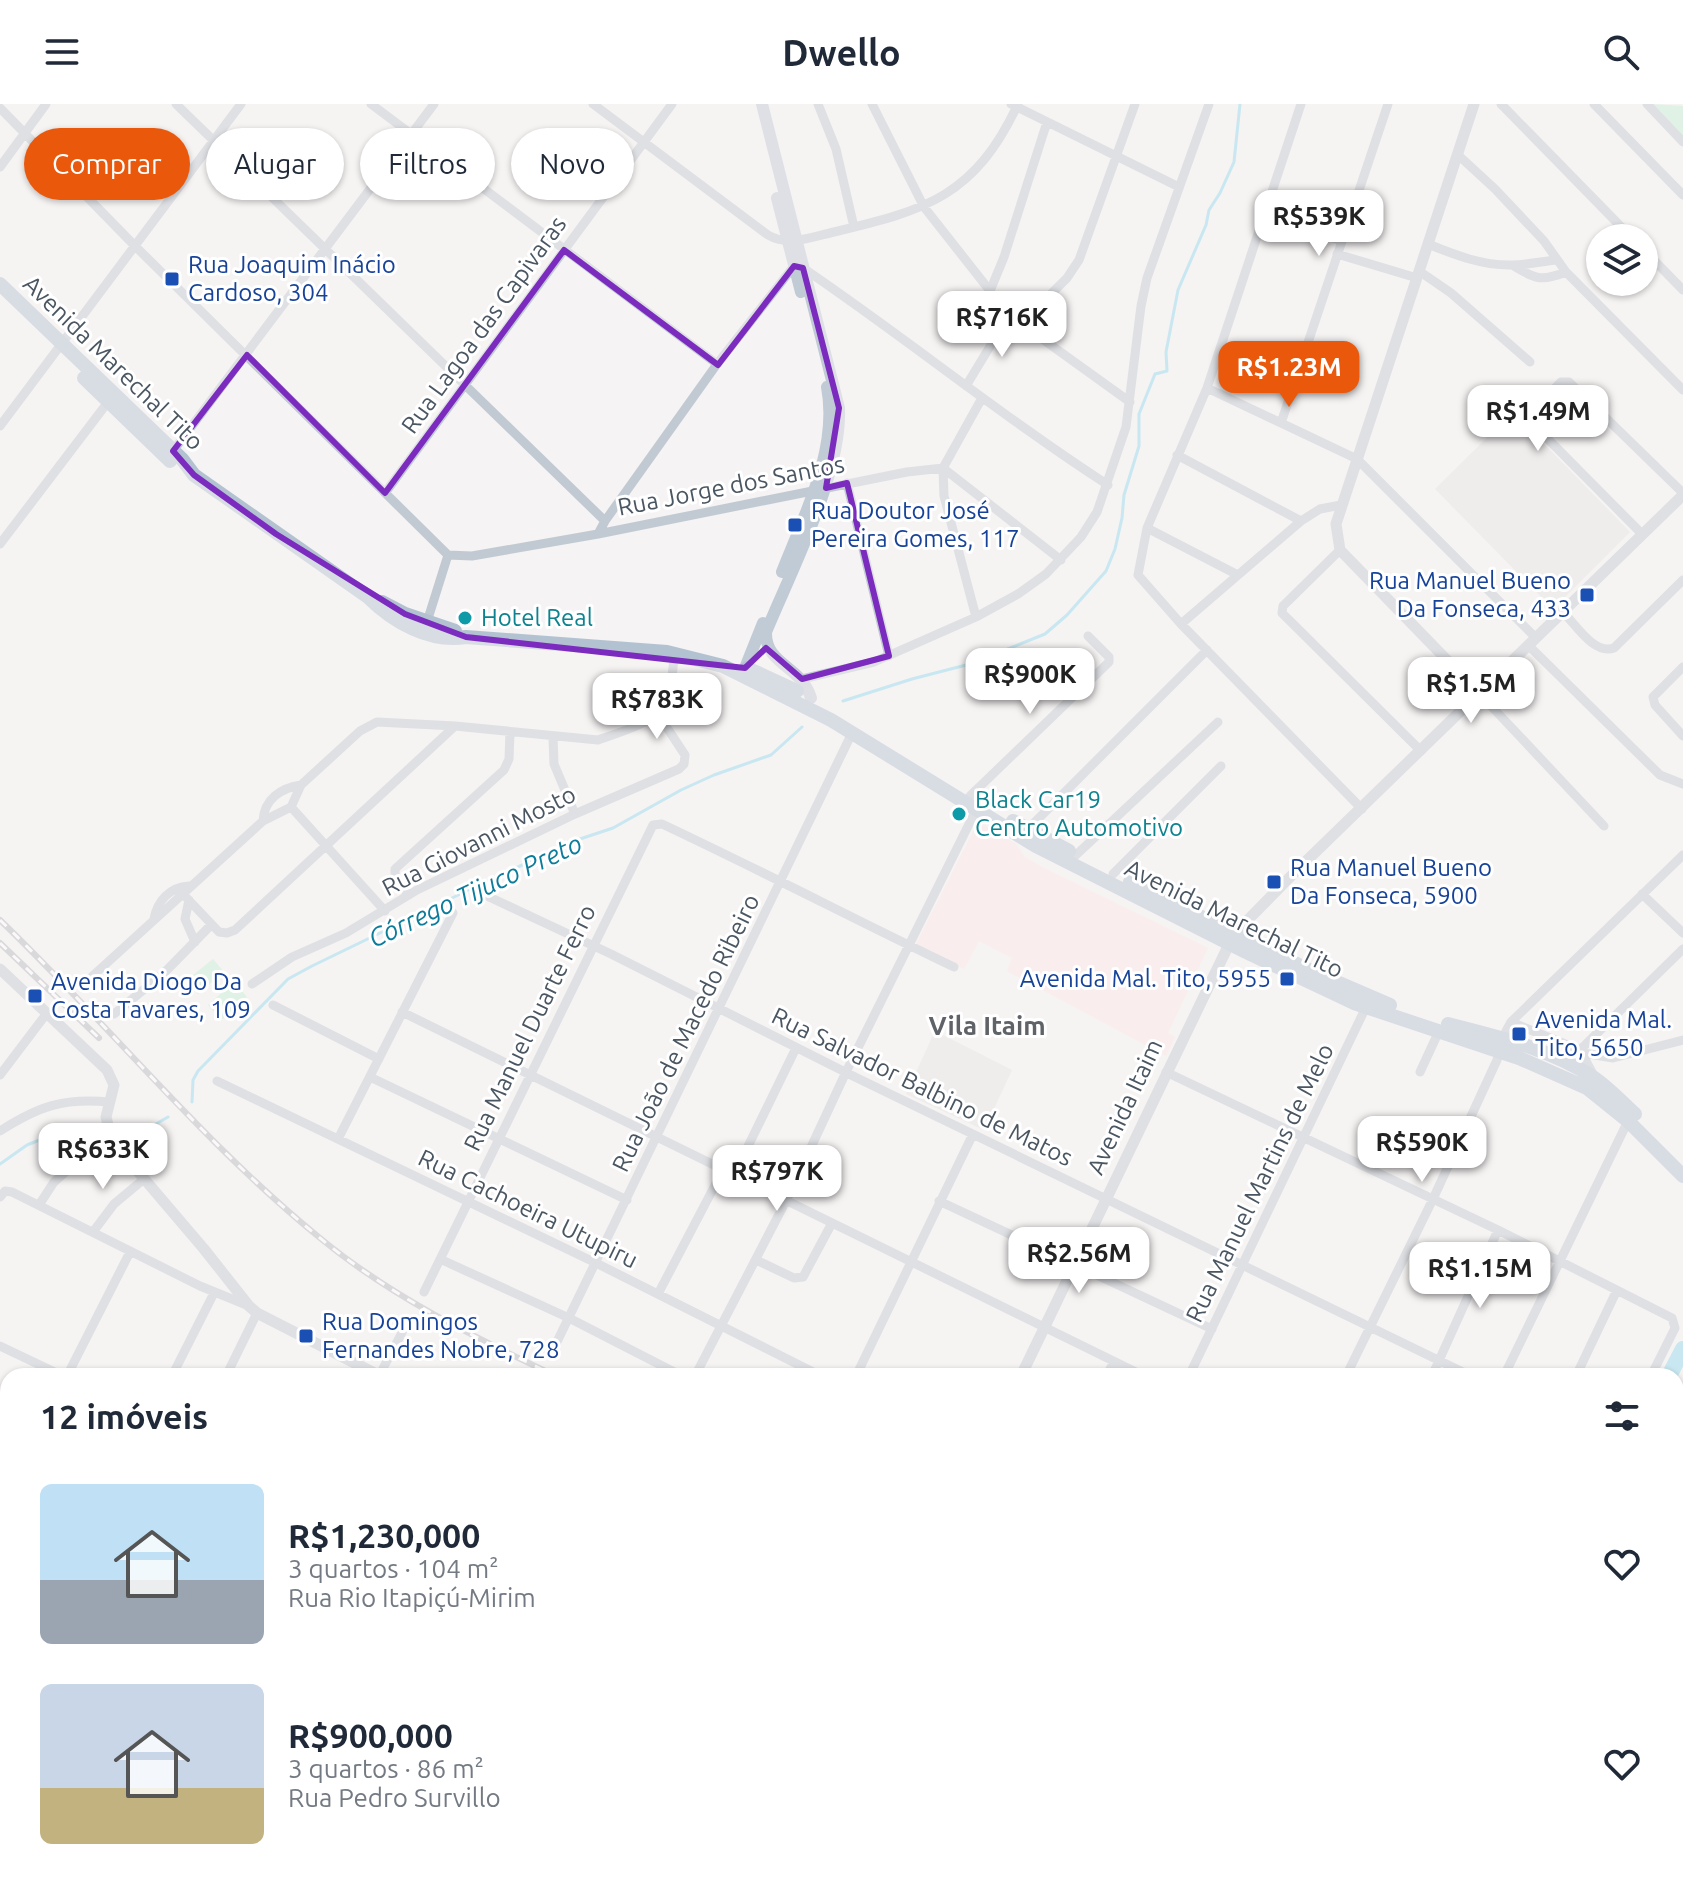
<!DOCTYPE html>
<html lang="pt">
<meta charset="utf-8">
<style>
:root{--surface:#fff;--page:#f6f6f7;--text:#1f2937;--muted:#747a83;--accent:#ea580c}
body{margin:0;font-family:Ubuntu,sans-serif;background:var(--page);color:var(--text);height:100vh;display:flex;flex-direction:column;font-size:30px;white-space:nowrap}
*{box-sizing:border-box;margin:0}
p{font-size:26px;color:var(--muted)}
.icon{flex:none;width:44px;height:44px;fill:none;stroke:currentColor;stroke-width:2;stroke-linecap:round;stroke-linejoin:round}
.map{position:relative;flex:1;overflow:hidden}
.drawer{position:absolute;left:0px;top:1264px;width:1684px;height:514px;display:flex;flex-direction:column;background:var(--surface);border-radius:24px 24px 0 0;box-shadow:0 2px 6px #0004}
.drawer>*{flex:none}
.banner{position:absolute;left:24px;top:24px;width:800px;height:72px;display:flex;gap:16px}
.controls{position:absolute;left:1586px;top:120px;display:grid;gap:16px}
.controls a{display:grid;place-items:center;width:72px;height:72px;border-radius:50%;background:var(--surface);box-shadow:0 2px 6px #0004;font-size:40px}
.price{position:absolute;translate:-50% -68px;padding:0 18px;border-radius:16px;background:#fff;color:#222;font-size:26px;line-height:52px;filter:drop-shadow(0 2px 4px #0008)}
.price::after{content:'';position:absolute;left:50%;top:48px;width:24px;height:18px;margin-left:-12px;background:inherit;clip-path:polygon(0 0,100% 0,50% 100%)}
.price.current{background:var(--accent);color:#fff}
ul{padding:0;list-style:none}
li{display:flex;align-items:center;gap:24px;height:200px;padding:0 40px}
li span{display:grid;place-items:center;flex:none;width:224px;height:160px;border-radius:12px;color:#555}
li>.icon{margin-inline-start:auto}
span .icon{width:96px;height:96px;fill:#fffc;stroke-width:1}
li b{font-size:34px}
h2{display:flex;justify-content:space-between;align-items:center;height:96px;padding:0 40px;font-size:34px}
.tag{padding:0 28px;border-radius:36px;background:var(--surface);box-shadow:0 2px 6px #0004;font-size:28px;line-height:72px}
.tag.current{background:var(--accent);color:#fff}
header{display:flex;justify-content:space-between;align-items:center;height:104px;padding:0 40px;background:var(--surface);font-size:36px;font-weight:600}
.map>svg:first-child{display:block}
</style>
<header><svg class="icon" aria-label="menu" viewBox="0 0 24 24"><path d="M4 6h16M4 12h16M4 18h16"/></svg>Dwello<svg class="icon" aria-label="search" viewBox="0 0 24 24"><circle cx="10" cy="10" r="6"/><path d="M15 15l6 6"/></svg></header>
<div class="map">
<svg width="1683" height="1777" viewBox="0 0 1683 1777">
<rect width="100%" height="100%" fill="#f5f3f3"/>
<path fill="#e6e4e5" d="M 1513,308 L 1630,428 L 1553,505 L 1435,385 Z
M 935,927 L 1012,966 L 984,1026 L 906,990 Z"/>
<path fill="#fce8e6" d="M 978,718 L 1016,740 L 1025,753 L 1044,764 L 1208,844 L 1168,929 L 1175,933 L 1166,952 L 1007,867 L 1012,854 L 979,837 L 964,865 L 915,842 Z"/>
<path fill="#c3f1d5" d="M 1649,0 L 1683,2 L 1683,34 Z
M 213,855 L 224,868 L 198,890 L 187,876 Z
M 234,878 L 247,893 L 221,916 L 208,901 Z"/>
<g fill="none" stroke-linecap="round" stroke-linejoin="round">
<path stroke="#90daee" stroke-width="3" d="M 843,597 L 912,575 L 970,560 L 1045,530 L 1067,511 L 1106,467 L 1115,445 L 1122,414 L 1124,391 L 1139,342 L 1139,310 L 1155,270 L 1167,267 L 1166,248 L 1178,186 L 1206,121 L 1209,106 L 1220,89 L 1234,58 L 1240,0
M 192,998 L 193,976 L 198,967 L 288,875 L 312,862 L 485,778 L 577,736 L 613,724 L 681,686 L 714,671 L 771,651 L 802,623
M 112,1026 L 122,1026 L 126,1032 L 133,1033 L 168,1013
M 0,1060 L 27,1041 L 42,1035 L 104,1027"/>
<path stroke="#90daee" stroke-width="16" d="M 1669,1272 L 1683,1245
M 1174,1777 L 1177,1770"/>
<path stroke="#c1cad2" stroke-width="9" d="M 176,0 L 605,417 L 598,430
M 371,0 L 717,260
M 593,0 L 768,131 C 788,143 812,133 834,128 C 927,106 975,92 1018,0
M 818,0 L 836,45 L 854,123
M 872,0 L 924,103 L 1009,211 L 1130,298
M 1011,0 L 1179,83
M 1301,0 L 1207,284 L 1147,424 L 1138,471 L 1181,520 L 1362,705
M 1501,0 L 1632,134
M 1594,0 L 1683,91
M 1647,0 L 1683,38
M 0,4 L 136,143 L 448,451
M 1457,50 L 1495,85 L 1544,137 L 1566,168 L 1683,286
M 0,63 L 46,0
M 1264,111 L 1342,137
M 1428,140 C 1455,151 1483,162 1513,161 C 1528,161 1543,157 1557,156
M 1644,146 L 1683,186
M 1337,150 L 1417,174
M 1512,161 C 1535,175 1541,178 1566,168
M 1419,167 L 1451,189 L 1530,258
M 990,187 L 1004,153 L 1047,18
M 966,282 L 1009,211 L 1034,202 L 1050,191 L 1067,174 L 1079,156 L 1135,0
M 1207,284 L 1357,355 L 1536,534
M 1281,319 L 1388,0
M 0,322 L 241,0
M 173,347 L 434,0
M 1177,351 L 1301,417
M 943,364 L 944,392 L 976,513
M 943,364 L 1061,456
M 847,379 L 889,552
M 385,389 L 672,0
M 605,417 L 717,260 L 794,162 L 803,164 C 906,234 1003,313 1108,381
M 1147,424 L 1236,470
M 1642,430 L 1534,321 L 1532,308 L 1561,278 L 1569,278 L 1683,389
M 0,440 L 108,298
M 1340,446 L 1283,502 L 1282,509 L 1421,647
M 448,451 L 472,452 L 598,430 L 907,368 L 943,364 L 982,294
M 1563,508 C 1576,521 1594,551 1614,544 L 1683,476
M 1181,520 L 1301,417 L 1320,405 L 1341,401
M 426,521 L 448,451
M 1528,541 L 1660,671 L 1683,680
M 1683,563 L 1653,593 L 1655,601 L 1683,632
M 802,575 L 874,558 L 976,513 L 1018,490 L 1046,470 L 1081,433 L 1097,408 L 1126,323 L 1141,202 L 1147,174 L 1209,0
M 1478,588 L 1604,722
M 553,633 L 554,660 L 575,710
M 970,692 L 1109,558 L 1109,553 L 1088,532
M 291,703 L 385,807
M 263,717 C 264,695 281,684 301,681
M 1027,726 L 1207,546
M 1076,751 L 1218,618
M 1113,770 L 1221,662
M 182,789 L 219,828 L 227,829 L 235,826 L 455,622
M 1642,790 L 1683,829
M 409,791 L 395,775 L 395,765 L 504,666 L 509,655 L 510,628
M 485,791 L 611,850 L 855,973 L 1471,1272
M 189,796 L 185,815 L 195,838
M 154,815 C 157,797 170,783 189,782
M 86,878 L 263,717 L 291,703 L 301,681 L 360,627 L 377,618 L 455,622 L 598,636 C 615,630 658,617 666,601 C 672,585 672,566 675,549
M 252,880 L 292,853 L 346,829 L 417,786 L 575,710 L 679,665 L 684,660 L 685,651 L 658,610
M 273,901 L 379,955
M 402,908 L 1144,1272
M 114,910 L 164,869 L 211,821
M 1511,918 L 1580,946 L 1594,972
M 1580,946 L 1683,845
M 1583,949 L 1613,954 L 1683,936
M 1166,968 L 1498,1126 L 1672,1214 L 1675,1224 L 1651,1272
M 1420,968 L 1439,927
M 0,971 L 47,909
M 370,973 L 627,1096
M 217,977 L 596,1159 L 821,1272
M 0,1027 C 39,1002 63,994 109,998
M 338,1035 L 453,809
M 735,1069 L 796,944
M 0,1093 L 5,1087 L 12,1088 L 200,1182 L 249,1202
M 939,1097 L 1212,1225
M 39,1101 L 54,1078 L 109,1030
M 93,1128 L 114,1100 L 144,1075
M 440,1155 L 569,1214 L 682,1272
M 756,1156 L 794,1174 L 803,1173 L 832,1119
M 424,1188 L 653,721 L 662,720 C 760,766 856,816 954,863
M 658,1190 L 724,1064
M 0,1242 L 63,1272
M 553,1246 L 852,629
M 67,1272 L 130,1148
M 172,1272 L 214,1189
M 226,1272 L 257,1209
M 379,1272 L 406,1221
M 695,1272 L 787,1095 L 846,968 L 976,706
M 856,1272 L 973,1030
M 1106,1272 L 1114,1258
M 1189,1272 L 1366,903
M 1346,1272 L 1433,1095 L 1497,956 L 1504,931 L 1511,918 L 1683,751
M 1432,1272 L 1498,1126
M 1504,1272 L 1628,1017
M 1576,1272 L 1617,1186
M 1676,1303 L 1683,1293
M 0,1410 L 8,1394
M 1676,1414 L 1683,1417
M 1676,1498 L 1683,1480
M 1676,1545 L 1683,1555
M 0,1561 L 8,1565
M 1676,1567 L 1683,1561
M 0,1731 L 8,1715
M 106,1770 L 120,1777
M 426,1770 L 440,1777
M 752,1770 L 767,1777
M 1076,1770 L 1091,1777
M 1290,1770 L 1299,1777
M 1590,1770 L 1594,1777
M 136,1777 L 139,1770
M 294,1777 L 297,1770
M 452,1777 L 456,1770
M 609,1777 L 613,1770
M 811,1777 L 815,1770
M 885,1777 L 888,1770
M 944,1777 L 947,1770
M 1102,1777 L 1105,1770
M 1271,1777 L 1275,1770
M 1317,1777 L 1323,1770"/>
<path stroke="#c1cad2" stroke-width="11" d="M 1474,0 L 1336,420 L 1340,446 L 1478,588
M 0,865 L 107,966 L 114,981 L 106,1013 L 112,1037 L 204,1145 L 249,1202 L 257,1209 L 380,1272
M 1021,1272 L 1234,830 L 1296,767 L 1683,391
M 1230,1770 L 1233,1777
M 1435,1770 L 1442,1777"/>
<path stroke="#c1cbd6" stroke-width="12" d="M 762,0 L 839,304 C 842,369 792,465 766,528 C 765,561 801,561 811,594
M 777,94 L 801,188
M 782,468 C 804,411 839,346 827,283
M 743,569 L 763,519"/>
<path stroke="#b3c2d1" stroke-width="14" d="M 0,180 L 182,355 L 194,371 L 368,493 C 393,518 430,539 466,533 L 667,548 L 723,562 L 831,616 L 1036,742 L 1246,848 L 1354,899 L 1519,954 L 1587,984 L 1628,1017 L 1683,1072
M 84,274 L 170,357
M 382,498 L 405,510 L 455,527
M 747,564 L 797,587
M 1013,717 L 1069,747
M 1130,778 L 1311,867 L 1390,901
M 1448,920 C 1498,933 1549,944 1593,973 C 1608,983 1621,997 1635,1010"/>
<g stroke="#b5b8bd" stroke-width="6">
<path id="rail" d="M 0,816 C 108,920 203,1039 320,1134 C 390,1192 474,1233 556,1272
M 0,839 L 99,934
M 1501,1770 L 1507,1777"/>
</g>
<use href="#rail" stroke="#fff" stroke-width="3" stroke-dasharray="9" stroke-linecap="butt"/>
</g>
<path d="M0 0H1683V1777H0ZM 564,146 L 718,261 L 794,162 L 803,164 L 839,304 L 826,384 L 847,379 L 889,552 L 802,575 L 766,544 L 745,564 L 466,533 L 405,510 L 276,430 L 194,371 L 173,347 L 247,251 L 385,389 Z" fill="#f5f3f3" fill-opacity=".55" fill-rule="evenodd"/>
<path fill="none" stroke="#7b2cbf" stroke-width="6" stroke-linejoin="round" d="M 564,146 L 718,261 L 794,162 L 803,164 L 839,304 L 826,384 L 847,379 L 889,552 L 802,575 L 766,544 L 745,564 L 466,533 L 405,510 L 276,430 L 194,371 L 173,347 L 247,251 L 385,389 Z"/>
<g fill="#1a4fb4" stroke="#fff" stroke-width="3">
<rect x="164" y="167" width="16" height="16" rx="4"/>
<rect x="787" y="413" width="16" height="16" rx="4"/>
<rect x="1579" y="483" width="16" height="16" rx="4"/>
<rect x="1266" y="770" width="16" height="16" rx="4"/>
<rect x="1279" y="867" width="16" height="16" rx="4"/>
<rect x="27" y="884" width="16" height="16" rx="4"/>
<rect x="1511" y="922" width="16" height="16" rx="4"/>
<rect x="298" y="1224" width="16" height="16" rx="4"/>
</g>
<g fill="#0f9aa8" stroke="#fff" stroke-width="3">
<circle cx="465" cy="514" r="8"/>
<circle cx="959" cy="710" r="8"/>
</g>
<g text-anchor="middle" stroke-width="6" stroke-linejoin="round" paint-order="stroke">
<g font-size="24" fill="#164399" stroke="#fff" text-anchor="start">
<text x="188" y="169">Rua Joaquim Inácio<tspan x="188" dy="28">Cardoso, 304</tspan></text>
<text x="811" y="415">Rua Doutor José<tspan x="811" dy="28">Pereira Gomes, 117</tspan></text>
<text x="1571" y="485" text-anchor="end">Rua Manuel Bueno<tspan x="1571" dy="28">Da Fonseca, 433</tspan></text>
<text x="1290" y="772">Rua Manuel Bueno<tspan x="1290" dy="28">Da Fonseca, 5900</tspan></text>
<text x="1271" y="883" text-anchor="end">Avenida Mal. Tito, 5955</text>
<text x="51" y="886">Avenida Diogo Da<tspan x="51" dy="28">Costa Tavares, 109</tspan></text>
<text x="1535" y="924">Avenida Mal.<tspan x="1535" dy="28">Tito, 5650</tspan></text>
<text x="322" y="1226">Rua Domingos<tspan x="322" dy="28">Fernandes Nobre, 728</tspan></text>
</g>
<g font-size="24" fill="#4a5661" stroke="#fff">
<text transform="translate(484 221) rotate(-54)" y="8">Rua Lagoa das Capivaras</text>
<text transform="translate(113 259) rotate(44)" y="8">Avenida Marechal Tito</text>
<text transform="translate(731 382) rotate(-11)" y="8">Rua Jorge dos Santos</text>
<text transform="translate(479 737) rotate(-27)" y="8">Rua Giovanni Mosto</text>
<text transform="translate(1234 815) rotate(26)" y="8">Avenida Marechal Tito</text>
<text transform="translate(530 924) rotate(-64)" y="8">Rua Manuel Duarte Ferro</text>
<text transform="translate(686 929) rotate(-64)" y="8">Rua João de Macedo Ribeiro</text>
<text transform="translate(922 983) rotate(26)" y="8">Rua Salvador Balbino de Matos</text>
<text transform="translate(1125 1003) rotate(-65)" y="8">Avenida Itaim</text>
<text transform="translate(1260 1079) rotate(-64)" y="8">Rua Manuel Martins de Melo</text>
<text transform="translate(528 1105) rotate(26)" y="8">Rua Cachoeira Utupiru</text>
</g>
<g font-size="24" fill="#0d838f" stroke="#fff" text-anchor="start">
<text x="481" y="522">Hotel Real</text>
<text x="975" y="704">Black Car19<tspan x="975" dy="28">Centro Automotivo</tspan></text>
</g>
<g font-size="26" font-style="italic" fill="#0c7c9b" stroke="#fff">
<text transform="translate(475 787) rotate(-25)" y="9">Córrego Tijuco Preto</text>
</g>
<g font-size="26" font-weight="bold" fill="#5f6368" stroke="#fff">
<text x="987" y="931">Vila Itaim</text>
</g>
</g>
</svg>
<div class="controls">
<a><svg class="icon" aria-label="layers" viewBox="0 0 24 24"><path d="M12 4l9 5-9 5-9-5zM3 14l9 5 9-5"/></svg></a>
</div>
<b class="price" style="left:1319px;top:154px">R$539K</b>
<b class="price" style="left:1002px;top:255px">R$716K</b>
<b class="price current" style="left:1289px;top:305px">R$1.23M</b>
<b class="price" style="left:1538px;top:349px">R$1.49M</b>
<b class="price" style="left:1030px;top:612px">R$900K</b>
<b class="price" style="left:1471px;top:621px">R$1.5M</b>
<b class="price" style="left:657px;top:637px">R$783K</b>
<b class="price" style="left:1422px;top:1080px">R$590K</b>
<b class="price" style="left:103px;top:1087px">R$633K</b>
<b class="price" style="left:777px;top:1109px">R$797K</b>
<b class="price" style="left:1079px;top:1191px">R$2.56M</b>
<b class="price" style="left:1480px;top:1206px">R$1.15M</b>
<div class="banner">
<a class="tag current">Comprar</a>
<a class="tag">Alugar</a>
<a class="tag">Filtros</a>
<a class="tag">Novo</a>
</div>
<section class="drawer">
<h2>12 imóveis<svg class="icon" aria-label="filters" viewBox="0 0 24 24"><path d="M4 7h16M4 17h16"/><circle cx="9" cy="7" r="2"/><circle cx="15" cy="17" r="2"/></svg></h2>
<ul>
<li><span style="background:linear-gradient(#bfe0f5 60%,#9aa5b1 0)"><svg class="icon" aria-label="home" viewBox="0 0 24 24"><path d="M3 11l9-7 9 7M6 9v11h12V9"/></svg></span><div><b>R$1,230,000</b><p>3 quartos · 104 m²</p><p>Rua Rio Itapiçú-Mirim</p></div><svg class="icon" aria-label="heart" viewBox="0 0 24 24"><path d="M12 20l-8-8c-3-5 5-10 8-4 3-6 11-1 8 4z"/></svg></li>
<li><span style="background:linear-gradient(#c9d6e8 65%,#c2b280 0)"><svg class="icon" aria-label="home" viewBox="0 0 24 24"><path d="M3 11l9-7 9 7M6 9v11h12V9"/></svg></span><div><b>R$900,000</b><p>3 quartos · 86 m²</p><p>Rua Pedro Survillo</p></div><svg class="icon" aria-label="heart" viewBox="0 0 24 24"><path d="M12 20l-8-8c-3-5 5-10 8-4 3-6 11-1 8 4z"/></svg></li>
</ul>
</section>
</div>
